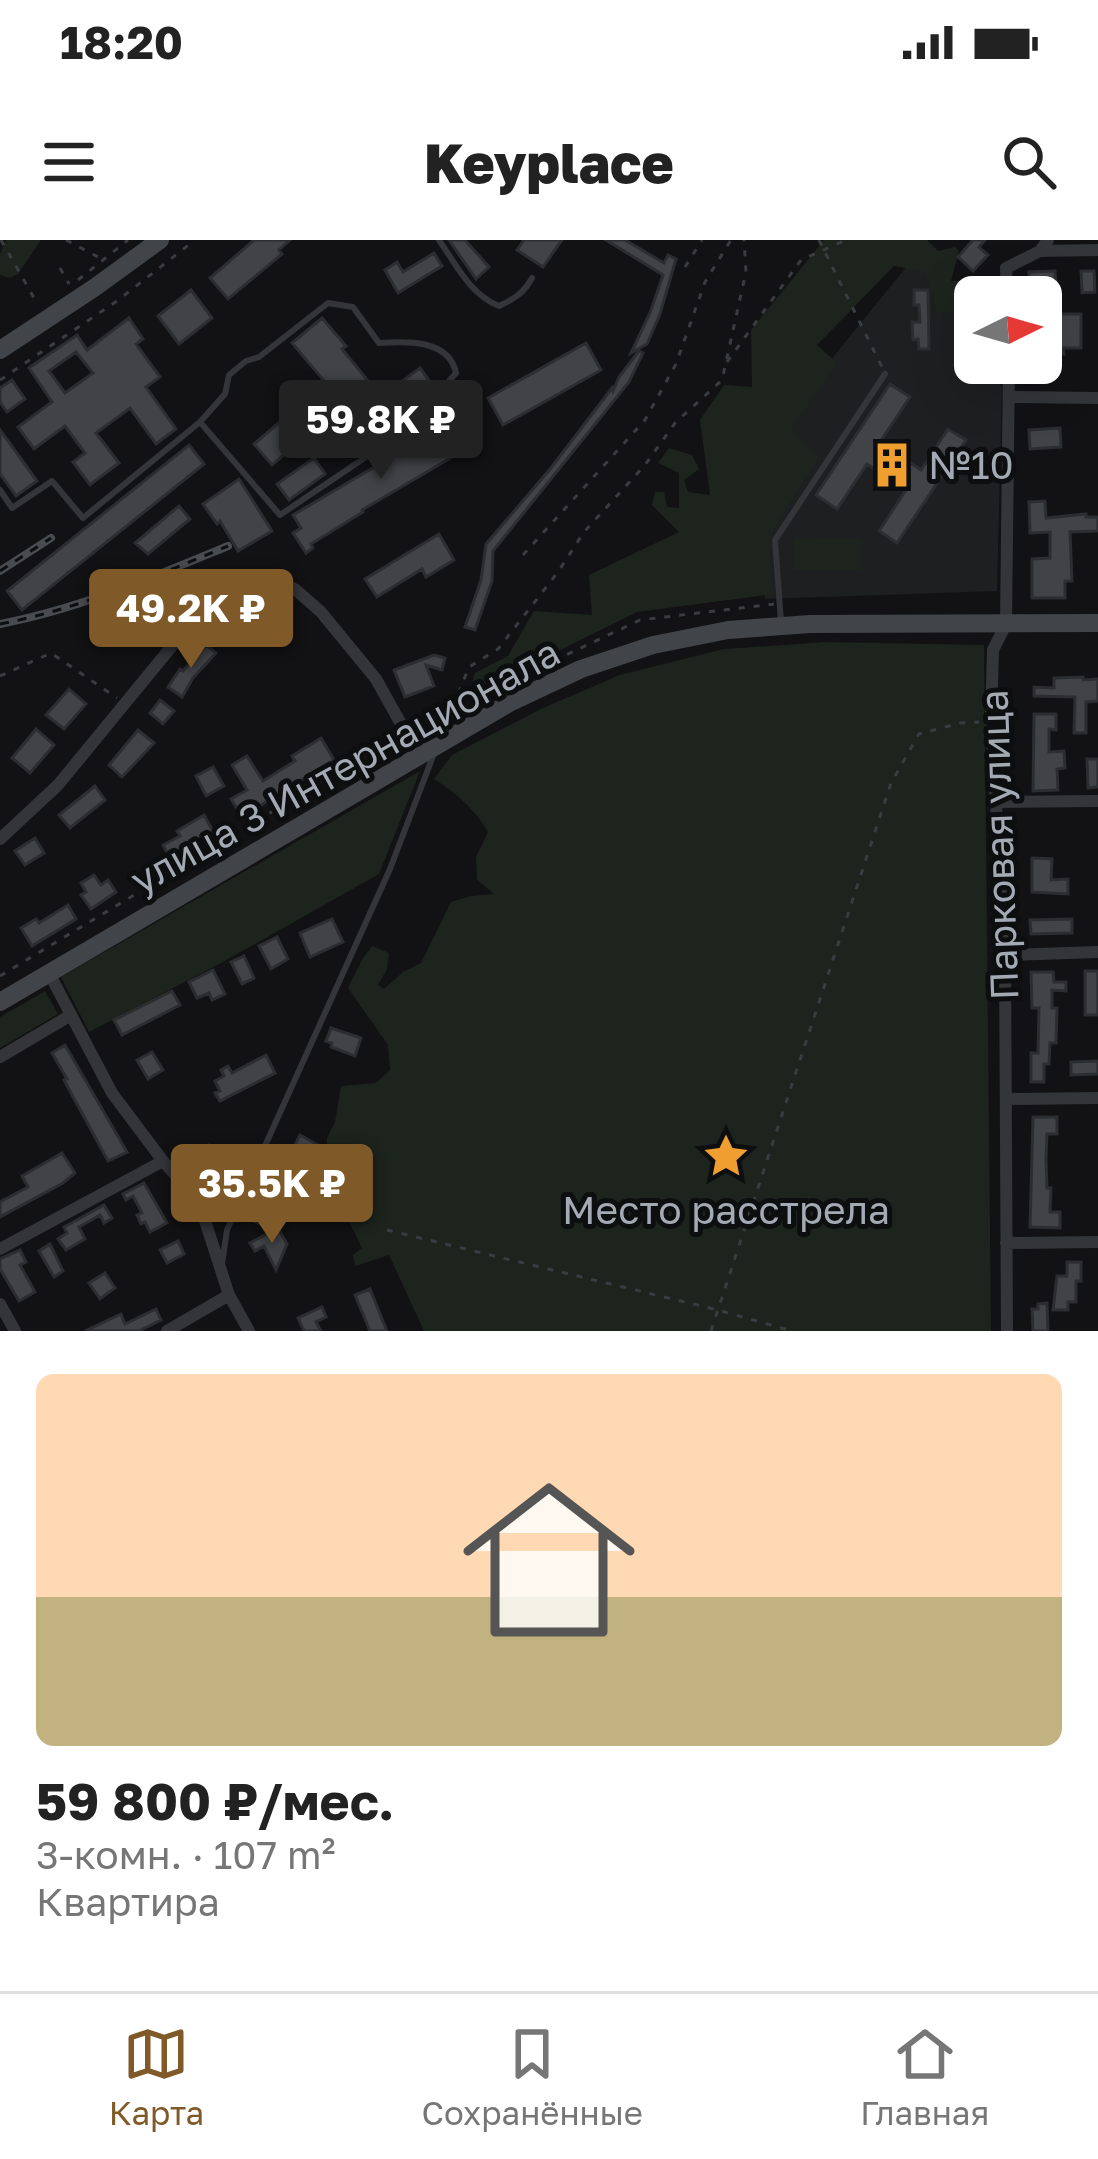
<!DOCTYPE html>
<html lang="ru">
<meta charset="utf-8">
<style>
:root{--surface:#fff;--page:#f6f6f6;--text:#222;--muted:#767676;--line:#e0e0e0;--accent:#7f5a28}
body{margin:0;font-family:"Golos Text",sans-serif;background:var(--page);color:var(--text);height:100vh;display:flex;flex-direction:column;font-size:45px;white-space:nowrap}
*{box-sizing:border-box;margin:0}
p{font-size:39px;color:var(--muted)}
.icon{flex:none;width:66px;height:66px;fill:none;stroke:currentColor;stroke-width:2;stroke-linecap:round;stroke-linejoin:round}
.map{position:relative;height:1091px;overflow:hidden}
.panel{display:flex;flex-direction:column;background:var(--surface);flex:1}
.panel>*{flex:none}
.needle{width:78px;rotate:85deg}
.controls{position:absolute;left:954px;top:36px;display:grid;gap:24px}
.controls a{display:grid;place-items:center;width:108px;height:108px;border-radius:18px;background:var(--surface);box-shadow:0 12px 48px #0002;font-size:60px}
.price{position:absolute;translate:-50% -102px;padding:0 27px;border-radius:12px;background:var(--accent);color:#fff;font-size:39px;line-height:78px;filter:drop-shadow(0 3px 6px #0008)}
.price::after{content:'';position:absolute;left:50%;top:72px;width:36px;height:27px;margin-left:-18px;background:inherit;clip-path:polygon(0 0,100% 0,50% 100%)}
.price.current{background:#222;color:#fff}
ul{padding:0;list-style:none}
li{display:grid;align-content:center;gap:24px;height:636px;padding:0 36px}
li+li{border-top:3px solid var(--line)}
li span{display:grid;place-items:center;height:372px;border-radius:18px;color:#555}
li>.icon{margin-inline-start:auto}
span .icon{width:216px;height:216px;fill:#fffc;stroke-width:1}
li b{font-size:51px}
.status{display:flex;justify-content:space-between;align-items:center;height:84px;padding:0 60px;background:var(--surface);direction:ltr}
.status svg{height:33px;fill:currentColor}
header{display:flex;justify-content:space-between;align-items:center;height:156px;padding:0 36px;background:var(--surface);font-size:54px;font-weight:800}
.dock{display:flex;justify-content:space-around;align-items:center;height:168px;border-top:3px solid var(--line);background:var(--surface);font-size:33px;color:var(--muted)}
.dock a{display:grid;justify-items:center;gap:6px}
.dock .current{color:var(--accent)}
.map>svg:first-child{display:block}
</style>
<div class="status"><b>18:20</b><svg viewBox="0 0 49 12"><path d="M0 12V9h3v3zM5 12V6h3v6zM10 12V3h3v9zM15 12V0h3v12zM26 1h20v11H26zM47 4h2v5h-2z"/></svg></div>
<header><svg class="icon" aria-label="menu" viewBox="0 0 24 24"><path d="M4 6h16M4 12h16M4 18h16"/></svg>Keyplace<svg class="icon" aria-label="search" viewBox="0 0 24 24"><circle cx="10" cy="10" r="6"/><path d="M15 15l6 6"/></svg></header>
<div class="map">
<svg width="1098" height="1091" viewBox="0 0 1098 1091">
<rect width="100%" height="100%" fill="#121214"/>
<path fill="#1e1f21" d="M 916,15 L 946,44 L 975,89 L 975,123 L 992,123 L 1002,149 L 997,351 L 765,359 L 760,290 L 777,186 Z"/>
<path fill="#1d241d" d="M 6,0 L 41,0 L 18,34 L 10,38 L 0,35 L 0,14 Z
M 824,0 L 927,0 L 938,11 L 955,7 L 959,11 L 951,41 L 970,41 L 980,54 L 958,72 L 937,73 L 925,32 L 894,26 L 817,105 L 837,123 L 791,189 L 819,217 L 769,297 L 773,354 L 637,372 L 469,455 L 475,433 L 508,416 L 534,371 L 592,375 L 589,335 L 679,292 L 652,265 L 655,252 L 664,252 L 667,267 L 679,268 L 679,233 L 658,223 L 669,208 L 692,215 L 699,229 L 684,240 L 688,252 L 710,255 L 700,180 L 724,145 L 752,147 L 751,90 Z
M 861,298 L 861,330 L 794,330 L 794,299 Z
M 826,402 L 984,405 L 991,1091 L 424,1091 L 389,1015 L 355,1026 L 353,1015 L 362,1008 L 342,967 L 355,951 L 346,920 L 327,910 L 327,898 L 335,882 L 341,846 L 376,843 L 390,830 L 388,805 L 348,748 L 363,718 L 372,706 L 389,713 L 387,729 L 378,745 L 384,749 L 403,732 L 421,723 L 451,662 L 471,656 L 494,654 L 477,640 L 476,617 L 488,592 C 474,568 457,554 434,539 L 452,515 L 543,468 L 620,435 L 724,409 Z
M 420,531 L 379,634 L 221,723 L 89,792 L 61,737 Z
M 45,751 L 58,774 L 0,808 L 0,777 Z"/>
<path fill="#414347" stroke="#2c2d30" stroke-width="3" fill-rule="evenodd" d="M 254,0 L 290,0 L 279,10 L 282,14 L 228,59 L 210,38 Z
M 449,0 L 465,0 L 489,27 L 476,39 Z
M 524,0 L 562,0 L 543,27 L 517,10 Z
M 606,0 L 625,0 L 664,23 L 668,15 L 676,19 L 660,74 L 647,104 L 631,113 L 650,73 L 663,35 Z
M 973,0 L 985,0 L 979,7 L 988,15 L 973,31 L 958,17 Z
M 434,13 L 442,26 L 398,53 L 385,30 L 397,22 L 403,32 Z
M 1055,31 L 1058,77 L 1041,77 L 1041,49 L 1029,49 L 1029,32 Z
M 1081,31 L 1094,31 L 1095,52 L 1082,53 Z
M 191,50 L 212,78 L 179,104 L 158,76 Z
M 914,50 L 928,50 L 929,109 L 919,109 L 918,99 L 913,100 L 912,82 L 920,82 L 919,65 L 914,65 Z
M 1058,74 L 1081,74 L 1081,108 L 1063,108 L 1064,114 L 1052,114 L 1052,140 L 1031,140 L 1031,123 L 1041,123 L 1041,104 L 1058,104 Z
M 129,78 L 143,99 L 136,104 L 160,137 L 146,147 L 176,189 L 156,204 L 130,168 L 96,193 L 119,223 L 90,245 L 73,222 L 85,213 L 65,186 L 34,209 L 18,187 L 52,162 L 29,128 L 77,95 L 87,110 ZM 76,112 L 93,133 L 65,153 L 49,131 Z
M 322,78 L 346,106 L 342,109 L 369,142 L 272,225 L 254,204 L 326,143 L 292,103 Z
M 586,103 L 601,130 L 503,185 L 488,158 Z
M 639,111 L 643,113 L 629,142 L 493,311 L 492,341 L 475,390 L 465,387 L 481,340 L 486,304 L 551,228 L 612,148 L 613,151 L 619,137 Z
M 420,128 L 434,147 L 400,171 L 387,152 Z
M 12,140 L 25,159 L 7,172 L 0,162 L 0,148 Z
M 890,144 L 910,157 L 880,202 L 921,230 L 948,189 L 966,200 L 897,303 L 879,291 L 906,250 L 867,224 L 837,269 L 816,255 Z
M 461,176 L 476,203 L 362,270 L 363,272 L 311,304 L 313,308 L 306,313 L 293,293 L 301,288 L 293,275 Z
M 1060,188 L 1061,207 L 1030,209 L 1029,190 Z
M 0,190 L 37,241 L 16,256 L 0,234 Z
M 189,205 L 204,224 L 22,370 L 7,351 Z
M 314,218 L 325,234 L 289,260 L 277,244 Z
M 239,239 L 272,291 L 238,311 L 220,281 L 217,284 L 203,264 Z
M 1045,261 L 1046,278 L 1086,274 L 1086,277 L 1098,277 L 1098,291 L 1070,292 L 1072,341 L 1065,341 L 1065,358 L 1032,358 L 1032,319 L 1050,318 L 1050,292 L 1030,293 L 1029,262 Z
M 179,266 L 190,279 L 148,314 L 135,303 Z
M 439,294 L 454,320 L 426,337 L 422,329 L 377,357 L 365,339 Z
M 255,348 L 259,348 L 268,355 L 256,372 L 240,360 Z
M 139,360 L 157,376 L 135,403 L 124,394 L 139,377 L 130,370 Z
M 228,372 L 240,383 L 227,397 L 215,386 Z
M 206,405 L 216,413 L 193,438 L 182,457 L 168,447 L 180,429 L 183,431 Z
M 434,415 L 445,418 L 442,430 L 426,425 L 434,446 L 405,457 L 394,430 Z
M 1083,437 L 1083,440 L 1098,439 L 1098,461 L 1086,462 L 1086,493 L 1074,493 L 1075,457 L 1034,456 L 1034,447 L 1054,448 L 1054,438 Z
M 69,449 L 86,464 L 64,489 L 46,475 Z
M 160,460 L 174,471 L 163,484 L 150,473 Z
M 1034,474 L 1056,474 L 1056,490 L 1049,489 L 1049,512 L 1064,511 L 1065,528 L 1057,529 L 1058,550 L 1033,551 Z
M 36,489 L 54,505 L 30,533 L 12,518 Z
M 138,490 L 154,503 L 122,537 L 109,525 Z
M 321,498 L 334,520 L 242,577 L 231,559 L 247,550 L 232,525 L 247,516 L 263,541 L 295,521 L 292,516 Z
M 1087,519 L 1098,519 L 1098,547 L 1088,548 Z
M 213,527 L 224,546 L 206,556 L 196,536 Z
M 95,546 L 105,560 L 70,588 L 59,575 Z
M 204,575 L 215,595 L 171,620 L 163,605 L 180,596 L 177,591 Z
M 35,598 L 44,613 L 25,625 L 15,611 Z
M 1032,618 L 1052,619 L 1051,640 L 1068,639 L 1068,654 L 1032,652 Z
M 94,635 L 101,645 L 108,640 L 116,652 L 91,669 L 81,655 L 86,652 L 81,643 Z
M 68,665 L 76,679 L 32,706 L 21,688 L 36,679 L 39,683 Z
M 332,679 L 343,702 L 310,717 L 300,693 Z
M 1072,679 L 1072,693 L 1031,694 L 1030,680 Z
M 277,697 L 288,719 L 271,729 L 259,706 Z
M 244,716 L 254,738 L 242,744 L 231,722 Z
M 213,730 L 225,754 L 212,760 L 209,753 L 197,758 L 189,742 Z
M 1085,731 L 1098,731 L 1098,775 L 1085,775 Z
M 1031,732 L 1053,732 L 1054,742 L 1066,742 L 1066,751 L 1052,750 L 1052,768 L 1057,768 L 1056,803 L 1050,803 L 1049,824 L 1044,824 L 1044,842 L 1031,842 L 1031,813 L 1038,813 L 1039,768 L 1032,768 Z
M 172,751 L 180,765 L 122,795 L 114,780 Z
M 331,788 L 361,798 L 355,816 L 331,807 L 332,803 L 326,801 Z
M 65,805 L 127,912 L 108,921 L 64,840 L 67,839 L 52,813 Z
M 152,812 L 163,830 L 148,839 L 137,820 Z
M 266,815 L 275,833 L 220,861 L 215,853 L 220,851 L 215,841 L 224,836 L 221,830 L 228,826 L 232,833 Z
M 1098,821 L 1098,834 L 1071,835 L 1071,822 Z
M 1033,877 L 1057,877 L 1057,894 L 1047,894 L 1046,919 L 1047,948 L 1051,948 L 1050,972 L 1060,972 L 1060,988 L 1030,987 Z
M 300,895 L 318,905 L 312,916 L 331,924 L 326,936 L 307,928 L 293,958 L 304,963 L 299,976 L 264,961 L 272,976 L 267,987 L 251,980 L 264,951 L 274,955 L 280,934 Z
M 209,905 L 220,923 L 204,933 L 193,914 Z
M 62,913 L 75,933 L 63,943 L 0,977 L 0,962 L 28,947 L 22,936 Z
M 144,943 L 167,983 L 150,992 L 145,982 L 141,984 L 137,975 L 142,973 L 133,956 L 126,960 L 123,954 Z
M 104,965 L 112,978 L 104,983 L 100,975 L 79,987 L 85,999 L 66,1010 L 58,999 L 67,993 L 64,987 Z
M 278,988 L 287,1004 L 276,1030 L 264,1006 L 255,1011 L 250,1003 Z
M 178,1001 L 184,1014 L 167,1023 L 160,1010 Z
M 50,1004 L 63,1031 L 54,1037 L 39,1011 Z
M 20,1010 L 26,1022 L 20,1025 L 35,1052 L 19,1061 L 0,1029 L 0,1019 Z
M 1067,1022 L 1081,1022 L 1081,1041 L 1076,1041 L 1076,1062 L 1068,1062 L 1068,1070 L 1053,1070 L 1057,1036 L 1067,1036 Z
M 105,1033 L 115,1048 L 100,1059 L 89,1043 Z
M 370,1049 L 387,1091 L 370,1091 L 355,1055 Z
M 1047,1063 L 1048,1091 L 1033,1091 L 1032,1069 L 1038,1069 L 1038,1064 Z
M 322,1067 L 326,1077 L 316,1082 L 321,1091 L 304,1091 L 298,1078 Z
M 156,1069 L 161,1080 L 139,1091 L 85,1091 L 121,1074 L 125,1084 Z"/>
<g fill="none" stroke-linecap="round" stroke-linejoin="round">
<path stroke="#393c40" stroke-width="3" stroke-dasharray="6 9" stroke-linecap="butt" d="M 1,0 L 38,65
M 66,0 L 102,19
M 819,0 L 882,127
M 685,27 L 702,0
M 60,28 L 69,44
M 78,40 L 128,0
M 727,122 L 801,20 L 846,0
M 0,140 L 117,61 L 195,0
M 523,315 L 645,180 L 676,124 L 705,42 L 731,0
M 0,436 L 51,413 L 117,458
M 447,481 L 469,427 L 498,409 L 558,332 L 584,292 L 645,225 L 675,183 L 722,140 L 746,32 L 744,0
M 418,485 L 640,380 L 774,364
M 0,736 L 394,498
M 387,990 L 718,1070 L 792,1091
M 711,1091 L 891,543 L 919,494 L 960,483 L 979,482"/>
<path stroke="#333539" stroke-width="6" d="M 439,0 C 455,23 471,56 499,66 C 514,59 524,53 532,38
M 0,250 L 12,268 L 52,241 L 83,278 L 200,182 L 225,154 L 229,135 L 246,121 L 259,117 L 328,63 L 353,67 L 379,103 C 406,101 449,99 456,133 L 406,190 L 280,275 L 200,182
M 781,382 L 775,300 L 885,134
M 222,1024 L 227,990 L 390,629 L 435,511"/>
<path stroke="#333539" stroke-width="12" d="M 1040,11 L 1098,10
M 1007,57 L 1006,28 L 1040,11 L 1048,0
M 1010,157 L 1098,158
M 997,562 L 1098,561
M 0,599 L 58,545 L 191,383 L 251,338 L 272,337 L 296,350 L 321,372 L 376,439 L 405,491 L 416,518
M 1005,715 L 1098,712
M 49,733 L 112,853 L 163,921 L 199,962 L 229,1055 L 249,1091
M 0,817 L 71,775
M 1006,859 L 1098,858
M 1006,1003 L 1098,1002
M 0,1009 L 163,921
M 0,1064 L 15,1091
M 167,1091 L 229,1055
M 1007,1091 L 1005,715 L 991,482 L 993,410 L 1006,384 L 1009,123"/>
<path stroke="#414449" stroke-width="18" d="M 0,110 L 94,48 L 160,0
M 0,762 L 511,462 L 581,429 L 653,405 L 728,390 L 810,384 L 1098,383"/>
<g stroke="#484b50" stroke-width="8">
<path id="rail" d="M 0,331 L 51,298
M 0,384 C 79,369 153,337 228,306"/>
</g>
<use href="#rail" stroke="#0d0e0f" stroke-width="3" stroke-dasharray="9" stroke-linecap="butt"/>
</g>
<defs>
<g id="building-bare" transform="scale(3.6)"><path d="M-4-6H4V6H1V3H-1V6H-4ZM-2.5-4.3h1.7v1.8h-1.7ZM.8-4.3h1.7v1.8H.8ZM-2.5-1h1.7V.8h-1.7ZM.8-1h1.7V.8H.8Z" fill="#f09e2f" stroke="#0d0e0f" stroke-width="2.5" paint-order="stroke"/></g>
<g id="sight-bare" transform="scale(3.6)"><path d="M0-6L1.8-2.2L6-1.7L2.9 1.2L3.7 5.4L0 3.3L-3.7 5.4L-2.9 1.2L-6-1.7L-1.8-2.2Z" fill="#f09e2f" stroke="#0d0e0f" stroke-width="2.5" paint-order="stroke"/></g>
</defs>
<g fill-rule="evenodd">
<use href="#building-bare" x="892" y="225"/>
<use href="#sight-bare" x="726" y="916"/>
</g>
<g text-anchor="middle" stroke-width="10" stroke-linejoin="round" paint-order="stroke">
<g font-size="39" fill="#a4aab4" stroke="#0d0e0f" text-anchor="start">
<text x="928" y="239">№10</text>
<text x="726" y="984" text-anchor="middle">Место расстрела</text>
</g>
<g font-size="39" fill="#a4aab4" stroke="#0d0e0f">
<text transform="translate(345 526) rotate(-29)" y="14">улица 3 Интернационала</text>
<text transform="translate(999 605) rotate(-92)" y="14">Парковая улица</text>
</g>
</g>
</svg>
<div class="controls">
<a><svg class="needle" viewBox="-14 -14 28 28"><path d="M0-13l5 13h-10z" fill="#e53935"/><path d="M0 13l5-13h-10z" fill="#767676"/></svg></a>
</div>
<b class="price current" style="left:381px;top:242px">59.8K ₽</b>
<b class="price" style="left:191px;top:431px">49.2K ₽</b>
<b class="price" style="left:272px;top:1006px">35.5K ₽</b>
</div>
<section class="panel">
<ul>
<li><span style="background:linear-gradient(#ffd9b3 60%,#c2b280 0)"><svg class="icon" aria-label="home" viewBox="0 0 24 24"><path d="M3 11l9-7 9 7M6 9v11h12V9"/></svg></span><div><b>59 800 ₽/мес.</b><p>3-комн. · 107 m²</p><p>Квартира</p></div></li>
</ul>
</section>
<nav class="dock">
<a class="current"><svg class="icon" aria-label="map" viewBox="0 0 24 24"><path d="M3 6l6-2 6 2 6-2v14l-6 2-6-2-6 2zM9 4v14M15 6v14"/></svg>Карта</a>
<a><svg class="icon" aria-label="saved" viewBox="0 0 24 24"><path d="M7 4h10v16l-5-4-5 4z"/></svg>Сохранённые</a>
<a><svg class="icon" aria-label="home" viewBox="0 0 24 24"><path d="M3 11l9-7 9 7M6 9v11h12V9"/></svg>Главная</a>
</nav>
